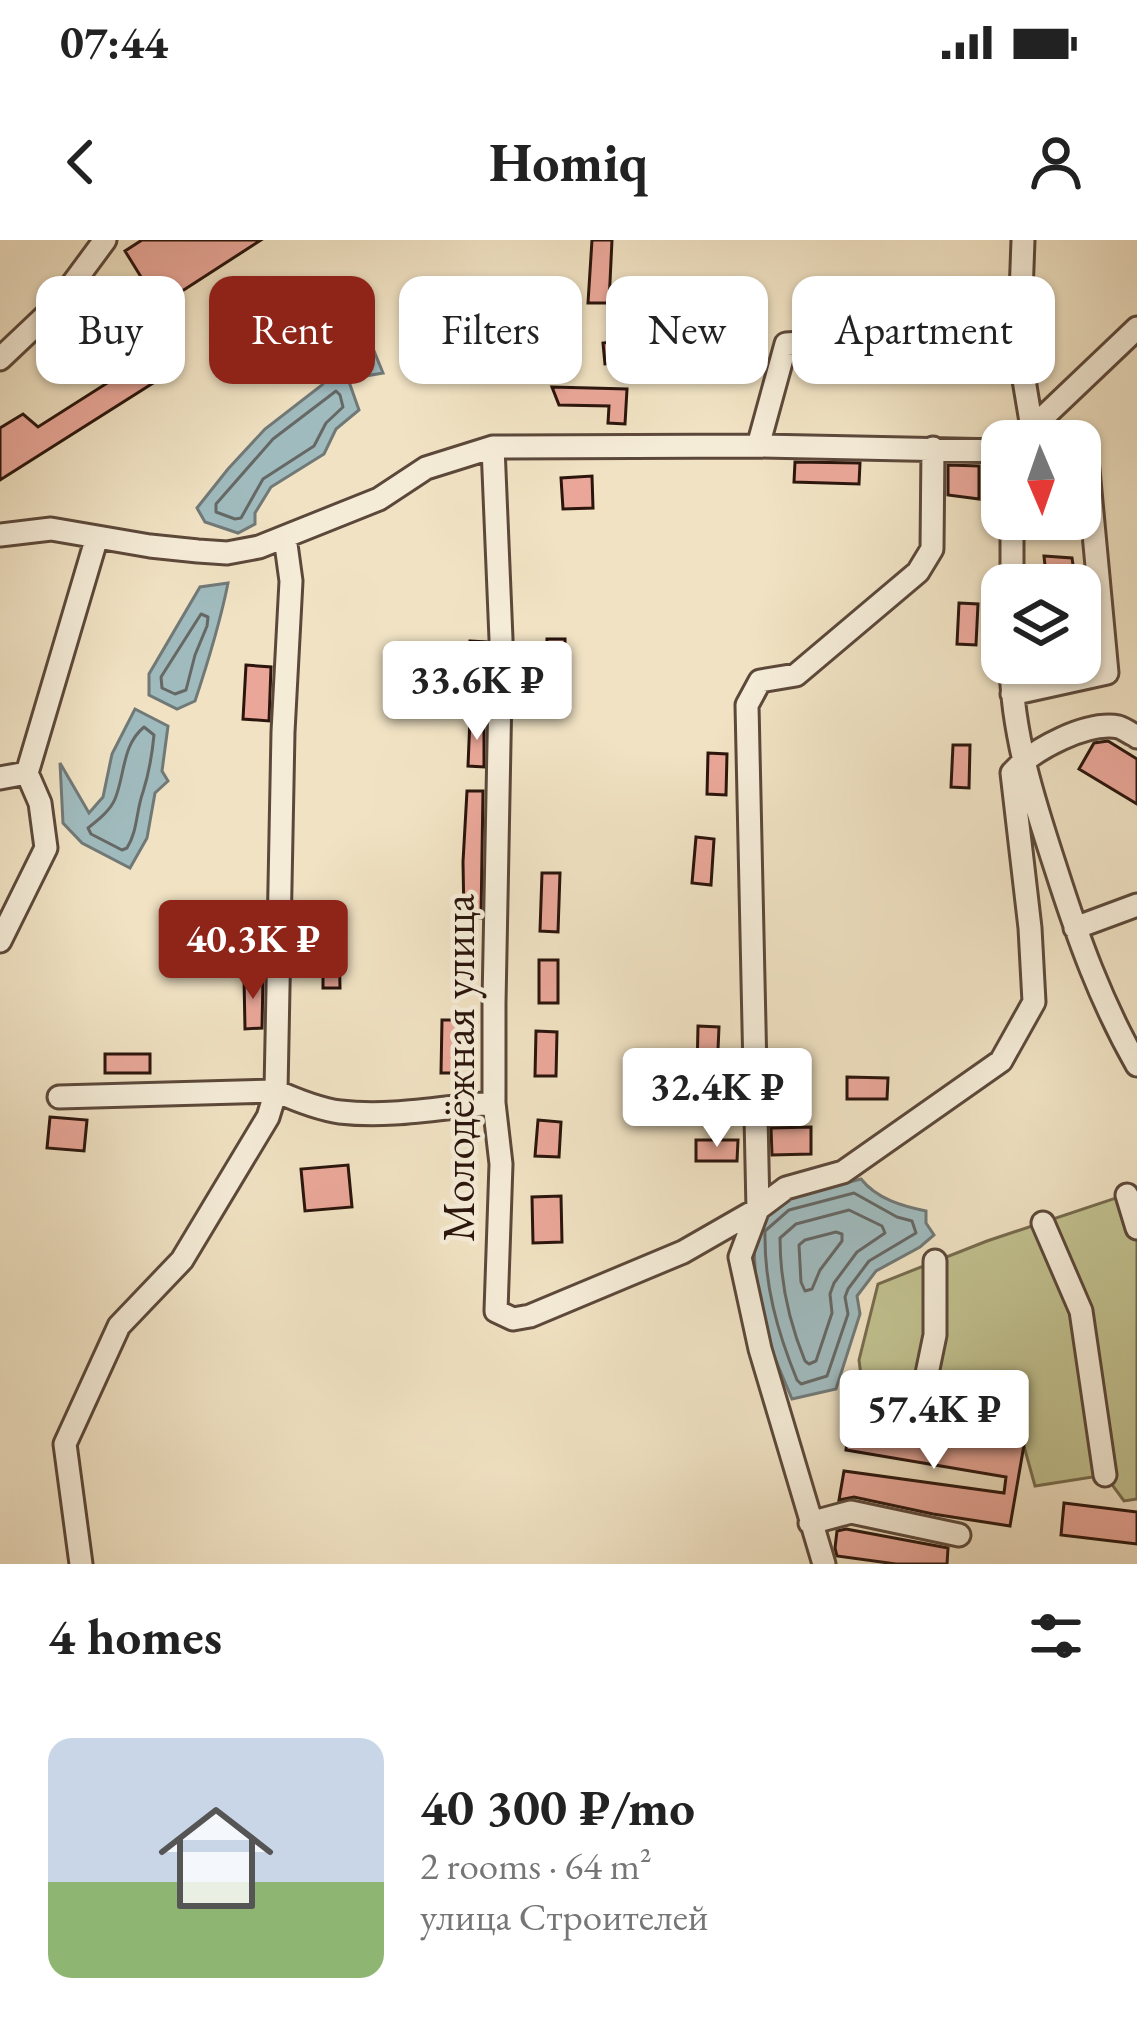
<!DOCTYPE html>
<meta charset="utf-8">
<style>
:root{--surface:#fff;--page:#f2f2f2;--text:#222;--muted:#767676;--accent:#8f2418}
body{margin:0;font-family:"EB Garamond",serif;background:var(--page);color:var(--text);height:100vh;display:flex;flex-direction:column;font-size:45px;white-space:nowrap}
*{box-sizing:border-box;margin:0}
p{font-size:39px;color:var(--muted)}
.icon{flex:none;width:66px;height:66px;fill:none;stroke:currentColor;stroke-width:2;stroke-linecap:round;stroke-linejoin:round}
.map{position:relative;height:1324px;overflow:hidden}
.side{display:flex;flex-direction:column;background:var(--surface);flex:1}
.side>*{flex:none}
.top-card{position:absolute;left:36px;top:36px;width:1065px;height:108px;display:flex;gap:24px}
.needle{width:78px;rotate:178deg}
.fabs{position:absolute;left:981px;top:180px;display:grid;gap:24px}
.fabs a{display:grid;place-items:center;width:120px;height:120px;border-radius:24px;background:var(--surface);box-shadow:0 3px 9px #0004;font-size:60px}
.price{position:absolute;translate:-50% -102px;padding:0 27px;border-radius:12px;background:#fff;color:#222;font-size:39px;line-height:78px;filter:drop-shadow(0 3px 6px #0008)}
.price::after{content:'';position:absolute;left:50%;top:72px;width:36px;height:27px;margin-left:-18px;background:inherit;clip-path:polygon(0 0,100% 0,50% 100%)}
.price.selected{background:var(--accent);color:#fff}
ul{padding:0;list-style:none}
li{display:flex;align-items:center;gap:36px;height:300px;padding:0 48px}
li span{display:grid;place-items:center;flex:none;width:336px;height:240px;border-radius:24px;color:#555}
li>.icon{margin-inline-start:auto}
span .icon{width:144px;height:144px;fill:#fffc;stroke-width:1}
li b{font-size:51px}
h2{display:flex;justify-content:space-between;align-items:center;height:144px;padding:0 48px;font-size:51px}
.tag{padding:0 42px;border-radius:24px;background:var(--surface);box-shadow:0 3px 9px #0004;font-size:42px;line-height:108px}
.tag.selected{background:var(--accent);color:#fff}
.status{display:flex;justify-content:space-between;align-items:center;height:84px;padding:0 60px;background:var(--surface);direction:ltr}
.status svg{height:33px;fill:currentColor}
header{display:flex;justify-content:space-between;align-items:center;height:156px;padding:0 48px;background:var(--surface);font-size:54px;font-weight:700}
.map>svg:first-child{display:block}
</style>
<div class="status"><b>07:44</b><svg viewBox="0 0 49 12"><path d="M0 12V9h3v3zM5 12V6h3v6zM10 12V3h3v9zM15 12V0h3v12zM26 1h20v11H26zM47 4h2v5h-2z"/></svg></div>
<header><svg class="icon" aria-label="back" viewBox="0 0 24 24"><path d="M15 5l-7 7 7 7"/></svg>Homiq<svg class="icon" aria-label="person" viewBox="0 0 24 24"><circle cx="12" cy="8" r="4"/><path d="M4 21q1-7 8-7t8 7"/></svg></header>
<div class="map">
<svg width="1137" height="1324" viewBox="0 0 1137 1324">
<rect width="100%" height="100%" fill="#f0e2c3"/>
<filter id="stains"><feTurbulence type="fractalNoise" baseFrequency=".00167" numOctaves="4"/><feColorMatrix values="0 0 0 0 .2 0 0 0 0 .09 0 0 0 0 .02 0 0 0 .5 -.17"/></filter>
<radialGradient id="worn" r=".72"><stop offset=".6" stop-color="#630" stop-opacity="0"/><stop offset="1" stop-color="#630" stop-opacity=".3"/></radialGradient>
<path fill="#c1c18f" stroke="#766b4e" stroke-width="3" d="M 1137,951 L 1137,1259 L 1124,1261 L 1105,1235 L 1035,1246 L 1022,1199 L 866,1174 L 859,1120 L 878,1044 L 987,1001 Z"/>
<path fill="#a0bbbe" stroke="#717977" stroke-width="3" d="M 363,97 L 372,106 L 383,133 L 348,139 L 359,170 L 336,189 L 324,214 L 271,247 L 255,273 L 255,284 L 238,293 L 205,282 L 197,268 L 228,229 L 265,189 L 322,145 Z
M 228,343 C 220,383 208,422 195,461 L 177,469 L 149,455 L 149,434 L 200,347 Z
M 135,469 L 168,486 L 162,531 L 168,541 L 155,553 L 147,598 L 130,628 L 82,603 L 63,583 L 60,523 L 89,573 L 103,557 L 112,514 Z
M 861,939 C 877,959 902,966 926,971 L 926,983 L 934,995 L 920,1007 L 876,1031 L 857,1056 L 860,1074 L 836,1149 L 792,1159 L 766,1097 L 756,1049 L 753,985 L 783,959 Z"/>
<g fill="none" stroke-linecap="round" stroke-linejoin="round">
<path stroke="#666865" stroke-width="3" d="M 336,151 L 340,155 L 343,167 L 326,183 L 314,206 L 263,239 L 241,278 L 235,279 L 216,272 L 216,264 L 273,199 Z
M 201,374 L 208,377 L 207,386 L 195,415 L 186,450 L 175,454 L 162,448 L 161,437 Z
M 144,487 L 154,495 C 152,516 149,533 143,552 C 136,571 138,590 127,608 L 122,610 L 91,594 L 88,588 C 97,581 110,571 115,559 C 125,535 122,505 144,487 Z
M 854,953 L 897,977 L 912,981 L 916,993 L 869,1021 L 848,1049 L 845,1057 L 848,1074 L 827,1136 L 801,1144 L 797,1140 C 777,1091 764,1044 765,991 L 789,970 Z
M 849,970 L 882,986 L 885,993 L 857,1012 L 834,1043 L 830,1054 L 832,1073 L 816,1121 L 809,1124 L 805,1121 C 789,1082 780,1041 780,998 L 796,984 Z
M 836,992 L 842,994 L 842,1001 L 820,1030 L 812,1049 L 805,1051 L 801,1042 L 799,1005 L 805,1000 Z"/>
</g>
<path fill="#eaa799" stroke="#2b150c" stroke-width="3" d="M 142,0 L 261,0 L 159,66 L 125,11 Z
M 592,0 L 612,0 L 609,63 L 588,63 Z
M 967,58 L 1006,58 L 1005,79 L 967,79 Z
M 638,99 L 640,121 L 605,124 L 603,103 Z
M 167,105 L 180,126 L 0,240 L 0,188 L 23,174 L 38,187 Z
M 552,147 L 627,149 L 625,184 L 608,183 L 609,166 L 559,165 Z
M 795,222 L 860,223 L 859,244 L 794,242 Z
M 948,225 L 979,226 L 979,259 L 948,255 Z
M 592,236 L 593,268 L 563,269 L 561,238 Z
M 1044,316 L 1072,318 L 1076,345 L 1047,345 Z
M 959,363 L 978,364 L 976,405 L 957,404 Z
M 547,399 L 565,399 L 565,450 L 546,450 Z
M 470,401 L 486,402 L 485,450 L 470,450 Z
M 246,425 L 271,427 L 269,481 L 243,479 Z
M 470,478 L 484,478 L 484,527 L 468,526 Z
M 1108,501 L 1137,519 L 1137,564 L 1079,529 L 1094,503 Z
M 953,505 L 970,505 L 969,548 L 951,547 Z
M 708,513 L 727,514 L 726,555 L 707,554 Z
M 467,551 L 483,551 L 481,678 L 464,678 L 463,622 Z
M 696,597 L 714,599 L 711,645 L 692,643 Z
M 542,633 L 560,633 L 558,692 L 540,691 Z
M 323,701 L 339,701 L 340,748 L 323,748 Z
M 539,720 L 558,720 L 558,763 L 539,763 Z
M 244,737 L 263,737 L 262,788 L 245,789 Z
M 442,780 L 461,780 L 460,833 L 441,833 Z
M 698,786 L 719,787 L 717,832 L 697,832 Z
M 536,791 L 557,792 L 556,836 L 535,836 Z
M 105,814 L 150,814 L 150,833 L 105,833 Z
M 847,837 L 888,838 L 887,859 L 847,859 Z
M 50,877 L 87,880 L 84,911 L 47,908 Z
M 538,880 L 561,882 L 559,917 L 535,916 Z
M 811,887 L 811,914 L 772,915 L 771,888 Z
M 696,900 L 738,900 L 737,921 L 696,921 Z
M 348,925 L 352,967 L 305,971 L 301,929 Z
M 561,956 L 562,1002 L 533,1003 L 532,957 Z
M 850,1177 L 900,1183 L 899,1187 L 915,1197 L 928,1192 L 1024,1205 L 1010,1286 L 933,1274 L 854,1257 L 839,1260 L 844,1231 L 1004,1253 L 1006,1237 L 846,1210 Z
M 1064,1263 L 1137,1272 L 1137,1304 L 1061,1295 Z
M 846,1289 L 948,1308 L 947,1324 L 896,1324 L 837,1316 L 835,1308 L 837,1291 Z"/>
<g fill="none" stroke-linecap="round" stroke-linejoin="round">
<g stroke="#5c483a" stroke-width="27">
<path id="minor" d="M 1023,0 L 1019,110 L 1032,188
M 0,119 L 57,65 L 105,0
M 1024,201 L 1032,188 L 1137,88
M 758,206 L 786,104 L 866,99 L 935,108 L 1019,110
M 493,207 L 501,399 L 494,763 L 494,863 L 501,924 L 496,1071 L 513,1079 L 530,1076 L 683,1012 L 758,969 L 786,948 L 843,932 L 1001,821 L 1034,762 L 1030,688 L 1012,533 C 1033,509 1087,481 1119,487 C 1120,487 1136,496 1137,497
M 0,295 L 51,289 L 150,306 L 198,311 L 227,313 L 259,307 L 379,259 L 426,228 L 493,207 L 758,206 L 1002,211
M 1012,345 L 1012,279
M 1011,423 C 1012,494 1034,562 1056,629 C 1078,698 1101,762 1137,825
M 1012,454 L 1107,433 L 1087,219 L 1080,218
M 0,538 L 27,533
M 205,677 L 279,677
M 1075,688 L 1137,665
M 0,701 L 46,608 L 40,563 L 27,533 L 97,297
M 59,857 L 276,851 C 296,860 318,869 340,872 C 392,878 442,867 494,863
M 1127,955 L 1137,988
M 1043,983 L 1081,1071 L 1105,1235
M 917,1182 L 935,1095 L 935,1021
M 810,1283 L 851,1272 L 959,1295
M 81,1324 L 65,1204 L 119,1086 L 182,1020 L 268,877 L 276,851 L 283,492 L 291,341 L 285,297
M 824,1324 L 760,1109 L 740,1017 L 758,969 L 747,465 L 760,441 L 796,435 L 918,332 L 932,309 L 933,208"/>
</g>
<use href="#minor" stroke="#f5ecd8" stroke-width="21"/>
</g>
<g text-anchor="middle" stroke-width="9" stroke-linejoin="round" paint-order="stroke">
<g font-size="45" fill="#2b150c" stroke="#f5ecd8">
<text transform="translate(458 828) rotate(-90)" y="16">Молодёжная улица</text>
</g>
</g>
<rect width="100%" height="100%" filter="url(#stains)"/>
<rect width="100%" height="100%" fill="url(#worn)"/>
</svg>
<div class="fabs">
<a><svg class="needle" viewBox="-14 -14 28 28"><path d="M0-13l5 13h-10z" fill="#e53935"/><path d="M0 13l5-13h-10z" fill="#767676"/></svg></a>
<a><svg class="icon" aria-label="layers" viewBox="0 0 24 24"><path d="M12 4l9 5-9 5-9-5zM3 14l9 5 9-5"/></svg></a>
</div>
<b class="price" style="left:477px;top:503px">33.6K ₽</b>
<b class="price selected" style="left:253px;top:762px">40.3K ₽</b>
<b class="price" style="left:717px;top:910px">32.4K ₽</b>
<b class="price" style="left:934px;top:1232px">57.4K ₽</b>
<div class="top-card">
<a class="tag">Buy</a>
<a class="tag selected">Rent</a>
<a class="tag">Filters</a>
<a class="tag">New</a>
<a class="tag">Apartment</a>
</div>
</div>
<section class="side">
<h2>4 homes<svg class="icon" aria-label="filters" viewBox="0 0 24 24"><path d="M4 7h16M4 17h16"/><circle cx="9" cy="7" r="2"/><circle cx="15" cy="17" r="2"/></svg></h2>
<ul>
<li><span style="background:linear-gradient(#c9d6e8 60%,#8fb573 0)"><svg class="icon" aria-label="home" viewBox="0 0 24 24"><path d="M3 11l9-7 9 7M6 9v11h12V9"/></svg></span><div><b>40 300 ₽/mo</b><p>2 rooms · 64 m²</p><p>улица Строителей</p></div></li>
</ul>
</section>
